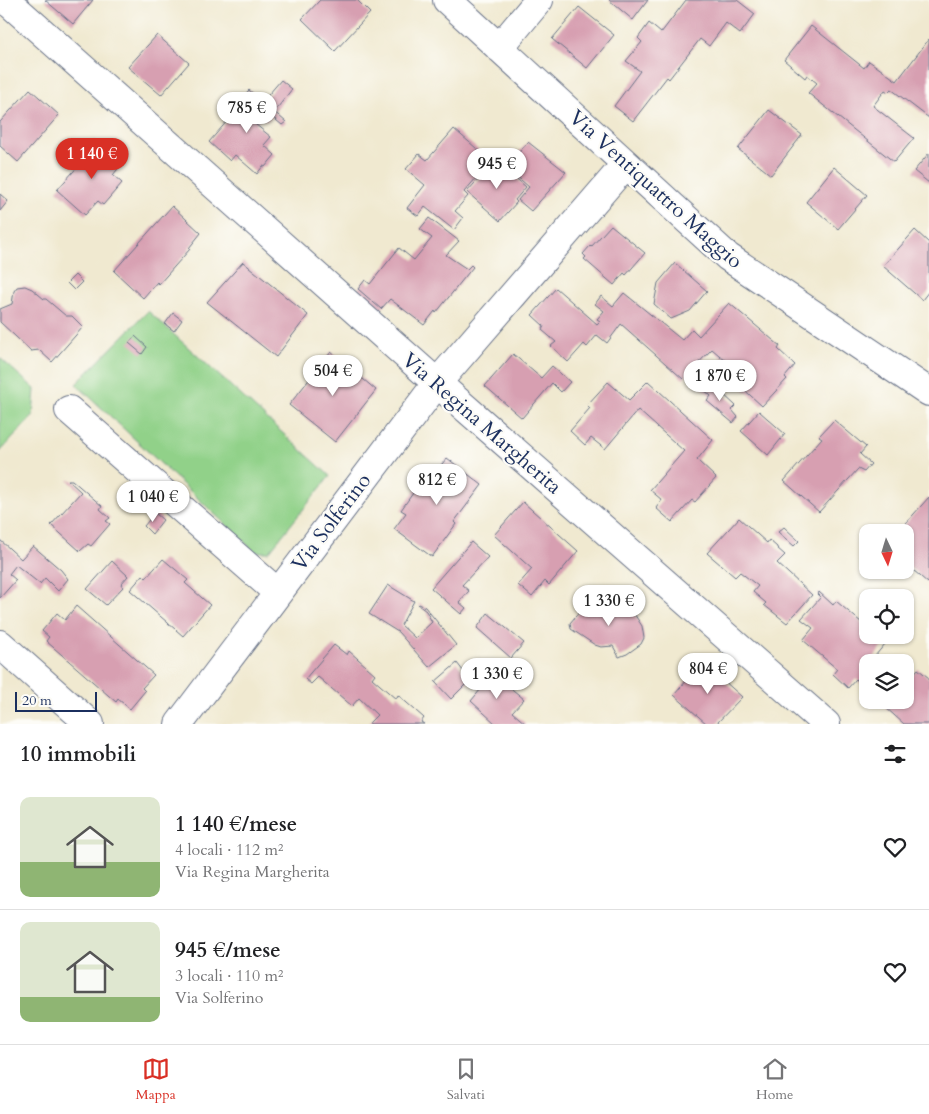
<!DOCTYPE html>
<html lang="it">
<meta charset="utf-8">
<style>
:root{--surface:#fff;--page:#f6f6f6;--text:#202124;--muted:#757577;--line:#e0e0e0;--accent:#d93025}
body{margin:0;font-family:Cardo,serif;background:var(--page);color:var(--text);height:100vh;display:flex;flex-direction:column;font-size:19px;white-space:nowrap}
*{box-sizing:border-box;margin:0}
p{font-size:16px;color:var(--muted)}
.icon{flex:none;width:28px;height:28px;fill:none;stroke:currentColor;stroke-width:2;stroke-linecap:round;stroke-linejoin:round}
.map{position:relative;height:724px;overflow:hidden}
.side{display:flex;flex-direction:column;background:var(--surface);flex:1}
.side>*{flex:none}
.needle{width:32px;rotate:176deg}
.fabs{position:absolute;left:859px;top:524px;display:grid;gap:10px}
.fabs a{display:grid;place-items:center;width:55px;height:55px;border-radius:10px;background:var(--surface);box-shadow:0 1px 4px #0004;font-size:25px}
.scale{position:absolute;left:15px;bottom:12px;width:82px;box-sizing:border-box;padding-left:5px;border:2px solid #1b2f5e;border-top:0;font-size:14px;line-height:18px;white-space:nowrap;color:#1b2f5e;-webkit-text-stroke:4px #fdfcf7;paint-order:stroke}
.price{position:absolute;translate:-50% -42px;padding:0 11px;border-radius:18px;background:#fff;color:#222;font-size:16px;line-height:32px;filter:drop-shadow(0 1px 2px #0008)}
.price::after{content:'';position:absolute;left:50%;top:30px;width:15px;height:11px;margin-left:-8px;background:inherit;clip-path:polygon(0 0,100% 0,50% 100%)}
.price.on{background:var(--accent);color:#fff}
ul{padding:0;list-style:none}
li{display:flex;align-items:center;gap:15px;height:125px;padding:0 20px}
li+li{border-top:1px solid var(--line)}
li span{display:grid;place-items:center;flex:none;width:140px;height:100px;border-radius:10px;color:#555}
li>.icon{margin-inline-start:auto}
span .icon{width:60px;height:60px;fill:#fffc;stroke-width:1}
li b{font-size:21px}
h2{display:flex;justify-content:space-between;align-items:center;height:60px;padding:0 20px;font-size:21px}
.tabs{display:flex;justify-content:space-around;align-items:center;height:70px;border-top:1px solid var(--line);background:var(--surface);font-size:14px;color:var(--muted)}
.tabs a{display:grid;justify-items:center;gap:2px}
.tabs .on{color:var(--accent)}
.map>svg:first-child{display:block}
</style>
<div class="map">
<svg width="929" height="724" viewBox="0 0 929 724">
<rect width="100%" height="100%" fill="#fdfcf7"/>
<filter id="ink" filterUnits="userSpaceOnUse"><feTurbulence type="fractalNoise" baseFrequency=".02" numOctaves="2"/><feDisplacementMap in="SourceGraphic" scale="10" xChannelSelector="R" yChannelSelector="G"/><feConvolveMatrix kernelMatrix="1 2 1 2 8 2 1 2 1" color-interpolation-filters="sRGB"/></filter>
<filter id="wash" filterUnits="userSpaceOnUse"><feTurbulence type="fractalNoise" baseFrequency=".0096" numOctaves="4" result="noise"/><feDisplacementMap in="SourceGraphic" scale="20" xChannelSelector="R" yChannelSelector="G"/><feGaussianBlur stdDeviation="1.12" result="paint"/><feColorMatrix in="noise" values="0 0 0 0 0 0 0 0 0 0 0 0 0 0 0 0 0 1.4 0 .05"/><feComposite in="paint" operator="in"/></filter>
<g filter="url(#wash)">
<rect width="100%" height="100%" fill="#f0e9d0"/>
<path fill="#91d189" stroke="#568074" d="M 148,311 L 330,476 L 269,552 L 255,552 L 76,384 Z
M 0,358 L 35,389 L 33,416 L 0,452 Z"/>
<g id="blocks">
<path fill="#d79fb1" d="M 45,0 L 93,0 L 73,24 Z
M 320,0 L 357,0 L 370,13 L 335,51 L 302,19 Z
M 609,0 L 648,0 L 633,20 Z
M 686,0 L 737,0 L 755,14 L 740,34 L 726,23 L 709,46 L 700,39 L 669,79 L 667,77 L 633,121 L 614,106 L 640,71 L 626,61 L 642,42 L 638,38 L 649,23 L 661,33 Z
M 579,7 L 614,35 L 587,68 L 552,39 Z
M 811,26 L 864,68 L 869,61 L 897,81 L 929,39 L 929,118 L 891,89 L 888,92 L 885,90 L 873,106 L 914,138 L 894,162 L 808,93 L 817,83 L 807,75 L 805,78 L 784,60 Z
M 157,35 L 189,63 L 161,95 L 128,67 Z
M 281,80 L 292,89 L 275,111 L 263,101 Z
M 30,89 L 59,115 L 18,162 L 0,146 L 0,122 Z
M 249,90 L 286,122 L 282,125 L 271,116 L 267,121 L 261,117 L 255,124 L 271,137 L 264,145 L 275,155 L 265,167 L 263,166 L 257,174 L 235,155 L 230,161 L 209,142 L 236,111 L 233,108 Z
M 769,110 L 802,135 L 771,175 L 738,149 Z
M 454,129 L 491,161 L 464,192 L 468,196 L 455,211 L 463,218 L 454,230 L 425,207 L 418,216 L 407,208 L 425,185 L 406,169 L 419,154 L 427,160 Z
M 94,140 L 121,165 L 113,175 L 122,183 L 103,205 L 98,201 L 85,215 L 57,190 L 89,154 L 85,150 Z
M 528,142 L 566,172 L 531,211 L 518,200 L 529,187 L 506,167 Z
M 929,153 L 929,183 L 914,171 Z
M 495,160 L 526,187 L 515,200 L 517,202 L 500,221 L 467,192 Z
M 834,167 L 867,195 L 838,229 L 806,202 Z
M 0,194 L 8,201 L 0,211 Z
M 172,206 L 201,233 L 189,248 L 190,249 L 159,284 L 157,282 L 143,298 L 114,271 Z
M 429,218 L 459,241 L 446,255 L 467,269 L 471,265 L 473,267 L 436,313 L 435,311 L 424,325 L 390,299 L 381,309 L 358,289 L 365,280 L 370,284 L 399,248 L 414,260 L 432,238 L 420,229 Z
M 611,225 L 645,253 L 626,275 L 624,273 L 614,285 L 584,259 L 586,257 L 583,254 L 590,246 L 591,247 Z
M 915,230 L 929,243 L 929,291 L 922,300 L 883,266 Z
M 243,262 L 308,315 L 276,357 L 207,302 Z
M 675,263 L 707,291 L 690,311 L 671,319 L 654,304 L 658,283 Z
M 75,275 L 82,282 L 74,290 L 67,283 Z
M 25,286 L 32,289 L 44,299 L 46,299 L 66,316 L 72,316 L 83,327 L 52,362 L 39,350 L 31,351 L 0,322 L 0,309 L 12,304 L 14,291 L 17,287 Z
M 556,288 L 597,324 L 600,321 L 597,319 L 604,311 L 595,304 L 601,296 L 613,306 L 624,293 L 682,340 L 692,329 L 699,336 L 729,303 L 780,346 L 778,349 L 795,365 L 785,377 L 787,379 L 762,406 L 728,375 L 734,368 L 712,349 L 683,379 L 621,324 L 607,343 L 597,335 L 587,347 L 584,344 L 568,362 L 551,346 L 556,342 L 542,330 L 544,326 L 532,315 Z
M 173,313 L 182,320 L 174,331 L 165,324 Z
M 135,336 L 147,347 L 142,354 L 129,343 Z
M 331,352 L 376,390 L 335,442 L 289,405 Z
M 513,354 L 541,378 L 552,366 L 570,382 L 561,392 L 552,383 L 522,418 L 485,386 Z
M 708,380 L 736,406 L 732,410 L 738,417 L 733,423 L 707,401 L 711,396 L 701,387 Z
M 648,381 L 713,440 L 697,460 L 716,478 L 695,502 L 692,500 L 672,522 L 656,508 L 662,500 L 650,490 L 684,451 L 638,410 L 605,449 L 591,438 L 585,445 L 570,431 L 590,408 L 587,405 L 608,382 L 629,400 Z
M 759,411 L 785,434 L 768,455 L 741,431 Z
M 834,420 L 866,447 L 860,454 L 871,464 L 864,472 L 858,469 L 819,512 L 784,481 L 822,438 L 819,436 Z
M 447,458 L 482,485 L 454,522 L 456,524 L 432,557 L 394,529 L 406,513 L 401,510 L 418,486 L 432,469 L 436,471 Z
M 68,480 L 72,480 L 102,506 L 100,509 L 110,518 L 106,521 L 110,524 L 91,546 L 88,544 L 80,551 L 51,525 L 81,492 Z
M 929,497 L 929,581 L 928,583 L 905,563 L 905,532 L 898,532 Z
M 523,502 L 578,551 L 549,585 L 545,581 L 532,597 L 518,585 L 532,569 L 494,535 Z
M 155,513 L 163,520 L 152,534 L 144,526 Z
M 739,518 L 767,543 L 769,540 L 777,547 L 777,548 L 785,555 L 777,563 L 812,595 L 787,623 L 764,605 L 766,603 L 753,592 L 758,586 L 740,572 L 735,577 L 707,553 Z
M 784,527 L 799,541 L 794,546 L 778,532 Z
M 0,540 L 21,559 L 33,546 L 61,570 L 68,579 L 58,591 L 45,578 L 40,584 L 16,565 L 9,574 L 16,580 L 0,598 Z
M 471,542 L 488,557 L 462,585 L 469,591 L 459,602 L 466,608 L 461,614 L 431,588 Z
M 163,559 L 188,580 L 185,583 L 210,605 L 183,636 L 130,590 L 143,575 L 146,578 Z
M 112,561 L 128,576 L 121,584 L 123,587 L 106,605 L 87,589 Z
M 388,585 L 414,601 L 401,625 L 415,638 L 432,622 L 426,611 L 418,605 L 419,604 L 425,607 L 456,645 L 429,667 L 398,632 L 369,614 Z
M 819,592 L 833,605 L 836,601 L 868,628 L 868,635 L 875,635 L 885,644 L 870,662 L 868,662 L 868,690 L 856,679 L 848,688 L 833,674 L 837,669 L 803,640 L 813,628 L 801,619 L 821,597 L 818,594 Z
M 591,598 L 594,598 L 604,607 L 629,606 L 642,626 L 644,638 L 641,644 L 627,654 L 619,657 L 613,646 L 601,647 L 595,645 L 571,629 L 570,623 Z
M 76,606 L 154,675 L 142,688 L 145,691 L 130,709 L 118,699 L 116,702 L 46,641 L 49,637 L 42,631 L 57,613 L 65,620 Z
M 488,613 L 524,643 L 511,658 L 477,628 Z
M 334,645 L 347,655 L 349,651 L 375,674 L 372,678 L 396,699 L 398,695 L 424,718 L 421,722 L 424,724 L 371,724 L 369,723 L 377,715 L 359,698 L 352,706 L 318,677 L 311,684 L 305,679 Z
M 703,662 L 742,697 L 716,724 L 707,724 L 674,695 Z
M 457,663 L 470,680 L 451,699 L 435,682 Z
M 486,668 L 524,699 L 512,712 L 526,724 L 496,724 L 471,701 L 481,689 L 474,683 Z
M 918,669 L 929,678 L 929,724 L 904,724 L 885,707 L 891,700 L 905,700 L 905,684 Z"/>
</g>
</g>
<g filter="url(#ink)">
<use href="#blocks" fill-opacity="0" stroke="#667086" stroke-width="1"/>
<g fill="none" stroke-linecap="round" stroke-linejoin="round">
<g stroke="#667086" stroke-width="30">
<path id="minor" d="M 6,0 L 437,383 L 826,724
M 447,0 L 728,257 L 929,392
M 499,48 L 539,0
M 69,410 L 277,592
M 0,644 L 90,724
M 179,724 L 437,383 L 626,164"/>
</g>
<use href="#minor" stroke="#fff" stroke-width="28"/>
</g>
</g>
<g text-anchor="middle" stroke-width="4.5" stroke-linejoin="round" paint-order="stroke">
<g font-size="21" fill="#1b2f5e" stroke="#fdfcf7">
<text transform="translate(656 189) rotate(42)" y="7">Via Ventiquattro Maggio</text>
<text transform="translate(482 423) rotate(41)" y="7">Via Regina Margherita</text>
<text transform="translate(331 522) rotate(-53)" y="7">Via Solferino</text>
</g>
</g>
</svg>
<div class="fabs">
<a><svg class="needle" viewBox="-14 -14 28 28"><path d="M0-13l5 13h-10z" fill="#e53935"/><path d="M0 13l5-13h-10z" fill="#757577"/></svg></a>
<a><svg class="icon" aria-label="locate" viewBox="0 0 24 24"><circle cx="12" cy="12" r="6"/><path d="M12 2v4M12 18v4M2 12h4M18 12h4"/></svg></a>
<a><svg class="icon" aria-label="layers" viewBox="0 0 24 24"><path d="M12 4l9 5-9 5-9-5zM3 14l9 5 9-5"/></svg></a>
</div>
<div class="scale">20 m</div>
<b class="price" style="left:247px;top:134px">785 €</b>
<b class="price on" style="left:92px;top:180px">1 140 €</b>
<b class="price" style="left:497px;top:190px">945 €</b>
<b class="price" style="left:333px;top:397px">504 €</b>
<b class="price" style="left:720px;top:402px">1 870 €</b>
<b class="price" style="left:437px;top:506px">812 €</b>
<b class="price" style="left:153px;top:523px">1 040 €</b>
<b class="price" style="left:609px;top:627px">1 330 €</b>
<b class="price" style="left:708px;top:695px">804 €</b>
<b class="price" style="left:497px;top:700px">1 330 €</b>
</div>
<section class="side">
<h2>10 immobili<svg class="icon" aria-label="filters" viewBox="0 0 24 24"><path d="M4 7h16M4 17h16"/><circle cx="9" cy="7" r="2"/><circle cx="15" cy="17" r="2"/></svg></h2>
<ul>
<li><span style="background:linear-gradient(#dfe7d0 65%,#8fb573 0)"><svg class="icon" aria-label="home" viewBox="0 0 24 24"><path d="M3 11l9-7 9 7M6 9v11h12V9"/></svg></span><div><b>1 140 €/mese</b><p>4 locali · 112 m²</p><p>Via Regina Margherita</p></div><svg class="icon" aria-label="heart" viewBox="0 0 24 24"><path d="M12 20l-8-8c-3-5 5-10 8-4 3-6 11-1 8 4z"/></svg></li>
<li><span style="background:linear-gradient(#dfe7d0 75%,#8fb573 0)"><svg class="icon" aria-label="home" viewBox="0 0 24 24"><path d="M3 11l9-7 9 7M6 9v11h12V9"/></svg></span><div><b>945 €/mese</b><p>3 locali · 110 m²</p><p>Via Solferino</p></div><svg class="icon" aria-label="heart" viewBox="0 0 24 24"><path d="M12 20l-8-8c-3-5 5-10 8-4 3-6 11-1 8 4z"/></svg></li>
</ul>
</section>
<nav class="tabs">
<a class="on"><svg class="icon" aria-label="map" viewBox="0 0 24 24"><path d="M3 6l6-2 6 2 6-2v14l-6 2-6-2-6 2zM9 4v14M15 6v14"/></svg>Mappa</a>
<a><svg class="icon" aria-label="saved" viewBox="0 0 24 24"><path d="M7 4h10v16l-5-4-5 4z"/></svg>Salvati</a>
<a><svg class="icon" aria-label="home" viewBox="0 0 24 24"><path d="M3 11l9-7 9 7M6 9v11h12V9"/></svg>Home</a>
</nav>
